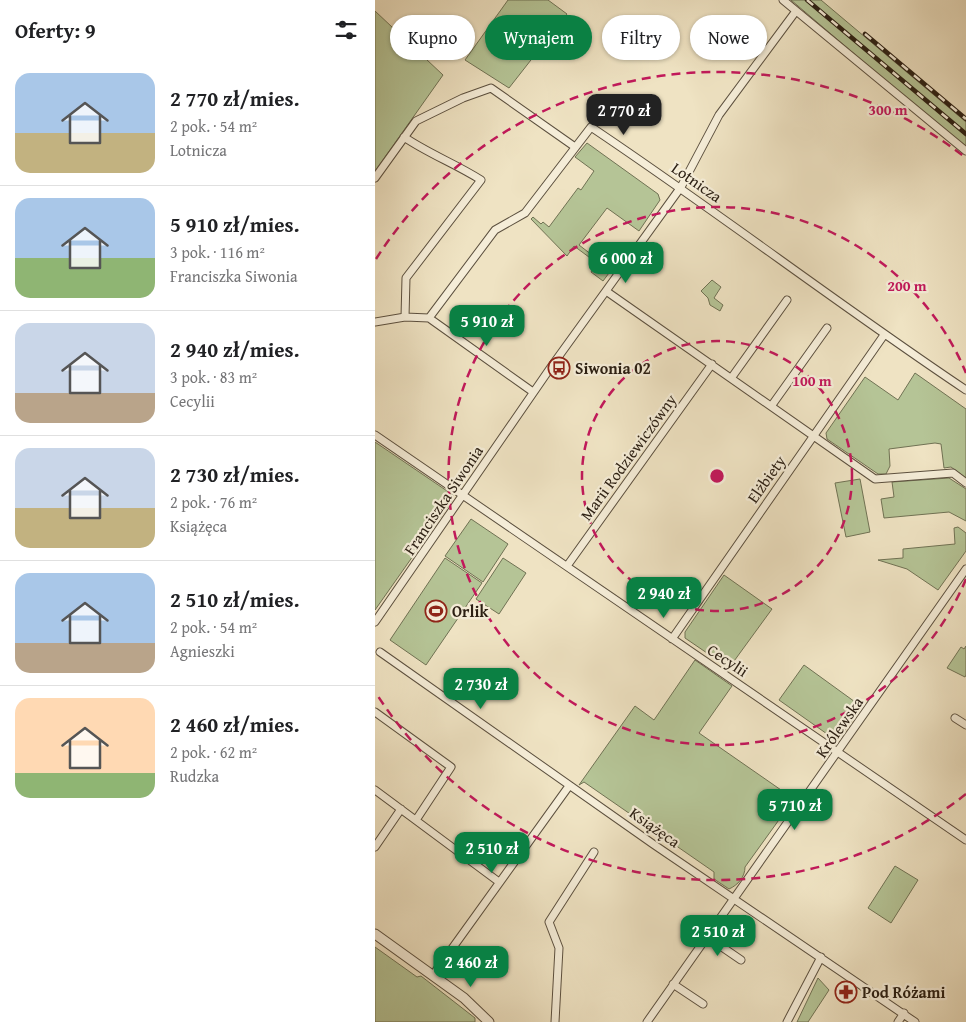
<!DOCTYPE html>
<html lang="pl">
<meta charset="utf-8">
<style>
:root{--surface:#fff;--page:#f2f2f2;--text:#202124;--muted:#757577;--line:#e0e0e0;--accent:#0b8043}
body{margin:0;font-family:"Gentium Book Plus",serif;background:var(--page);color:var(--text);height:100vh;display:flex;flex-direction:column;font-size:19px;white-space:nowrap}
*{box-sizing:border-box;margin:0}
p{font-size:16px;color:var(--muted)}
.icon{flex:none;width:28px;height:28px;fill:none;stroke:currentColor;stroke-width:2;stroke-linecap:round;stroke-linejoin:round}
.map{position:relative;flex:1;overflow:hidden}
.details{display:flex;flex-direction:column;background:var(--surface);width:375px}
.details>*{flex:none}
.top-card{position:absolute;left:15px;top:15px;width:475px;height:45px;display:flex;gap:10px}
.price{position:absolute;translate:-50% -42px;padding:0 11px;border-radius:10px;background:var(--accent);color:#fff;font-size:16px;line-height:32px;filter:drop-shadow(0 1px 2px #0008)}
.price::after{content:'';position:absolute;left:50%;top:30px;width:15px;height:11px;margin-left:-8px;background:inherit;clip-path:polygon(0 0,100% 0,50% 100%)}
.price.current{background:#222;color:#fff}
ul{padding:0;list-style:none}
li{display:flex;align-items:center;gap:15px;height:125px;padding:0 15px}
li+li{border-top:1px solid var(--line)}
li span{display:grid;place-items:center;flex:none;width:140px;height:100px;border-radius:15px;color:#555}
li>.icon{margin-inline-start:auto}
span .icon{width:60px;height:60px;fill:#fffc;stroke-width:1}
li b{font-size:21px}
h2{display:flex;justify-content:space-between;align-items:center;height:60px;padding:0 15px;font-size:21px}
.tag{padding:0 18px;border-radius:22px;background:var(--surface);box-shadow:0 1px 4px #0004;font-size:18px;line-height:45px}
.tag.current{background:var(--accent);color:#fff}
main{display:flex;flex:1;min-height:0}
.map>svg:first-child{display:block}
</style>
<main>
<section class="details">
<h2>Oferty: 9<svg class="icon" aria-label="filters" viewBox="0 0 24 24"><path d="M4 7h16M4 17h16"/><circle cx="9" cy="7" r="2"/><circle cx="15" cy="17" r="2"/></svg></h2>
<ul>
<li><span style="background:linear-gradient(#a9c7e8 60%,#c2b280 0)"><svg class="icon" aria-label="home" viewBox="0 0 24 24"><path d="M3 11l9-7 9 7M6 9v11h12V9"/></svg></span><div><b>2 770 zł/mies.</b><p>2 pok. · 54 m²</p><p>Lotnicza</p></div></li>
<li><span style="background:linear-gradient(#a9c7e8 60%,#8fb573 0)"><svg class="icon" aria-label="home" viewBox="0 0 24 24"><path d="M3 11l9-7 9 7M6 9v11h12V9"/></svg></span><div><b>5 910 zł/mies.</b><p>3 pok. · 116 m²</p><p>Franciszka Siwonia</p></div></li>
<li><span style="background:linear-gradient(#c9d6e8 70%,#b9a48a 0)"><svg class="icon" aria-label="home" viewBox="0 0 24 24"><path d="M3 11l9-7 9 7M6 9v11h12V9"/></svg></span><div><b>2 940 zł/mies.</b><p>3 pok. · 83 m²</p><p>Cecylii</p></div></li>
<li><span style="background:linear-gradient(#c9d6e8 60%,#c2b280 0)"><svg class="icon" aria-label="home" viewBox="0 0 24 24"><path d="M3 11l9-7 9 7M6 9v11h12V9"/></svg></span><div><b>2 730 zł/mies.</b><p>2 pok. · 76 m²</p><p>Książęca</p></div></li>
<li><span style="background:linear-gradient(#a9c7e8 70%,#b9a48a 0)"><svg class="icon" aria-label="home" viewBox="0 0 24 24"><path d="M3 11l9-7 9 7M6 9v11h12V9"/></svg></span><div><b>2 510 zł/mies.</b><p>2 pok. · 54 m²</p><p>Agnieszki</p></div></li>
<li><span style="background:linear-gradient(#ffd9b3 75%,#8fb573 0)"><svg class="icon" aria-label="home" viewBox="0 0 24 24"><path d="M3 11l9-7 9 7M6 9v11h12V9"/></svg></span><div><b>2 460 zł/mies.</b><p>2 pok. · 62 m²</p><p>Rudzka</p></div></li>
</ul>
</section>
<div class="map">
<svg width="591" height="1022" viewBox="0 0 591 1022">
<rect width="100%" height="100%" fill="#efe3c3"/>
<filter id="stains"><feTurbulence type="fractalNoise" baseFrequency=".004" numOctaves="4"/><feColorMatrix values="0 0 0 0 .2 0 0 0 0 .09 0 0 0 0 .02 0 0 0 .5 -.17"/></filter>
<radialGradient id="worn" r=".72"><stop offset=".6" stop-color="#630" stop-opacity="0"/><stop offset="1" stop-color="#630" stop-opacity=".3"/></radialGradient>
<path fill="#b5c496" stroke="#707254" d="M 133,0 L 173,0 L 192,14 L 134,88 L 90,60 Z
M 416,0 L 446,0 L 591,122 L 591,149 Z
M 0,11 L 68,75 L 0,171 Z
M 212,143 L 283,194 L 285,200 L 264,231 L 232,208 L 204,245 L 234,268 L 238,264 L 240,265 L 228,281 L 216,272 L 222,263 L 199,246 L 192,256 L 156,219 L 158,217 L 166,224 L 168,222 L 174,227 L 203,188 L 206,190 L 219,171 L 200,157 Z
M 337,280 L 346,287 L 339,298 L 348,305 L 345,311 L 335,305 L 333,298 L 326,291 Z
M 540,373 L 591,409 L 591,478 L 576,467 L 569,468 L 566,444 L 560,443 L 514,449 L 515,466 L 511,474 L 503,474 L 452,439 L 451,433 L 490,377 L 523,400 Z
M 0,442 L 78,495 L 76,502 L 0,610 Z
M 574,478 L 591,489 L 591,521 L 574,512 L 509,518 L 506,499 L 519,497 L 517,482 Z
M 485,479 L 495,532 L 471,537 L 460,483 Z
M 96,519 L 133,544 L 108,582 L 70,556 Z
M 583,527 L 591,533 L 591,551 L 563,590 L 532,569 L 503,560 L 528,558 L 528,549 L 580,544 L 579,528 Z
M 70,558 L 107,583 L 51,665 L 15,640 Z
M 128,558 L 151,573 L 124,614 L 101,599 Z
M 349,575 L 397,609 L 354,668 L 310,638 L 310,632 Z
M 591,646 L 591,675 L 590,677 L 572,668 L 586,647 L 589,649 Z
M 320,660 L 357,686 L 324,733 L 419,799 L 370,867 C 370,877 363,885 354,889 L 339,879 L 339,872 L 209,782 L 204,785 L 260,706 L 279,720 Z
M 429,665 L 487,707 L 462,741 L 404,700 Z
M 520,866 L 543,880 L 516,923 L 493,908 Z
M 0,947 L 42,977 L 46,976 L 100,1018 L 100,1022 L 0,1022 Z
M 443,978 L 454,990 L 433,1022 L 422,1022 Z"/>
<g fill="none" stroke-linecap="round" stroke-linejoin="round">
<g stroke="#5c503f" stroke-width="9">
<path id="minor" d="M 408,0 L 591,151
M 29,137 C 54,154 81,164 106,180 L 31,278 L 30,317
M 0,178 L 41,121 L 88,98 L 116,88 L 200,147
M 231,291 L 500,479 L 578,473 L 591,483
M 54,318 L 120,230 L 150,213 L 216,127 C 343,212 464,305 591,390
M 0,322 L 30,317 L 54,318 L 158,392
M 357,377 L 412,300
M 397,405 L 452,328
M 0,435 L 591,840
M 192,566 L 337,364
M 0,622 L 176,367 L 306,187 L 344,115 L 421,11
M 297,639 L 509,335
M 5,652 L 278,844 L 540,1022
M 0,712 L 76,767 L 41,820
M 580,718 L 591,725
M 0,790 L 124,882
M 0,847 L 26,809
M 331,936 L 366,960
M 58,975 L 194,786
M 298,984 L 328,1004
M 180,1022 L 184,948 L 174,922 L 219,852
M 272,1022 L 591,569
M 412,1022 L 446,957
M 523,1022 L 529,1013"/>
</g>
<g stroke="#5c503f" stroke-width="11">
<path id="tertiary" d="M 0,934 L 89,998 L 114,1022"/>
</g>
<use href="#minor" stroke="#f5edd8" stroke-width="7"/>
<use href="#tertiary" stroke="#f5edd8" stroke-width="9"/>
<g stroke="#2b1f13" stroke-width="4.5">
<path id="rail" d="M 432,0 L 591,134
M 490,34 L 591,119"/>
</g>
<use href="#rail" stroke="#f5edd8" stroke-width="2.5" stroke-dasharray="8" stroke-linecap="butt"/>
</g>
<g fill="none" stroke="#c2185b" stroke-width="2.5" stroke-dasharray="9 6">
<circle cx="342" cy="476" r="135"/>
<path d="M591 579A269 269 0 1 1 591 373"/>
<path d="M591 794A404 404 0 0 1 1 693M1 259A404 404 0 0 1 591 158"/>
</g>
<defs>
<g id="bus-ring" transform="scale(1.125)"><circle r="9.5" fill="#f5edd8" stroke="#8f2418" stroke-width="1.5"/><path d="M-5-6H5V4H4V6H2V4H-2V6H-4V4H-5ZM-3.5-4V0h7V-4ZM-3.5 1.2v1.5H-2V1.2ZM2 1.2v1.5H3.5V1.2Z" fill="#8f2418"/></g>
<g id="stadium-ring" transform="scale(1.125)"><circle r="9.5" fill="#f5edd8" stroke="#8f2418" stroke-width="1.5"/><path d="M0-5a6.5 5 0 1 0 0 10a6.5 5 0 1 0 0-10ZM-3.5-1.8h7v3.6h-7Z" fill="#8f2418"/></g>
<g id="pharmacy-ring" transform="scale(1.125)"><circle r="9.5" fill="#f5edd8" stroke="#8f2418" stroke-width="1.5"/><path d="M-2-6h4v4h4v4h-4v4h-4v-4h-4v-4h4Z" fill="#8f2418"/></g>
</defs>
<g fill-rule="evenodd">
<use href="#bus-ring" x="184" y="368"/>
<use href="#stadium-ring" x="61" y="611"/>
<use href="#pharmacy-ring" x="471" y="992"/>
</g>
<g text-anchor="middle" stroke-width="4.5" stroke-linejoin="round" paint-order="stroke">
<g font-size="16" fill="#2b1f13" stroke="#f5edd8">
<text transform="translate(322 182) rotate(35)" y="6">Lotnicza</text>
<text transform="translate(253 457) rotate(-54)" y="6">Marii Rodziewiczówny</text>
<text transform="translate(391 479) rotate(-55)" y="6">Elżbiety</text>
<text transform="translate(68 500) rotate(-56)" y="6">Franciszka Siwonia</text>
<text transform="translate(353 660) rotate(34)" y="6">Cecylii</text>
<text transform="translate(464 727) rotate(-55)" y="6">Królewska</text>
<text transform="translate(280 827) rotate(35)" y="6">Książęca</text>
</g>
<g font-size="16" font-weight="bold" fill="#2b1f13" stroke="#f5edd8" text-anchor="start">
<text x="200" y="374">Siwonia 02</text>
<text x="77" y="617">Orlik</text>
<text x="487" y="998">Pod Różami</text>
</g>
</g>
<circle cx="342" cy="476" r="8" fill="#c2185b" stroke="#f5edd8" stroke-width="2.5"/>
<g font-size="15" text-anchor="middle" font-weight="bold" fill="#c2185b" stroke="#f5edd8" stroke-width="4.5" stroke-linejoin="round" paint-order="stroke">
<text x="513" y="115">300 m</text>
<text x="532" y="291">200 m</text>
<text x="437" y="386">100 m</text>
</g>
<rect width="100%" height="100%" filter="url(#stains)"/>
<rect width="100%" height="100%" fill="url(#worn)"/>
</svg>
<b class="price current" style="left:249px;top:136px">2 770 zł</b>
<b class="price" style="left:251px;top:284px">6 000 zł</b>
<b class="price" style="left:112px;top:347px">5 910 zł</b>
<b class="price" style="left:289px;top:619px">2 940 zł</b>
<b class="price" style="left:106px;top:710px">2 730 zł</b>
<b class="price" style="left:420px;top:831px">5 710 zł</b>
<b class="price" style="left:117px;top:874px">2 510 zł</b>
<b class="price" style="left:343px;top:957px">2 510 zł</b>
<b class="price" style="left:96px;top:988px">2 460 zł</b>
<div class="top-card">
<a class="tag">Kupno</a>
<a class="tag current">Wynajem</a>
<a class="tag">Filtry</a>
<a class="tag">Nowe</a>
</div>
</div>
</main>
